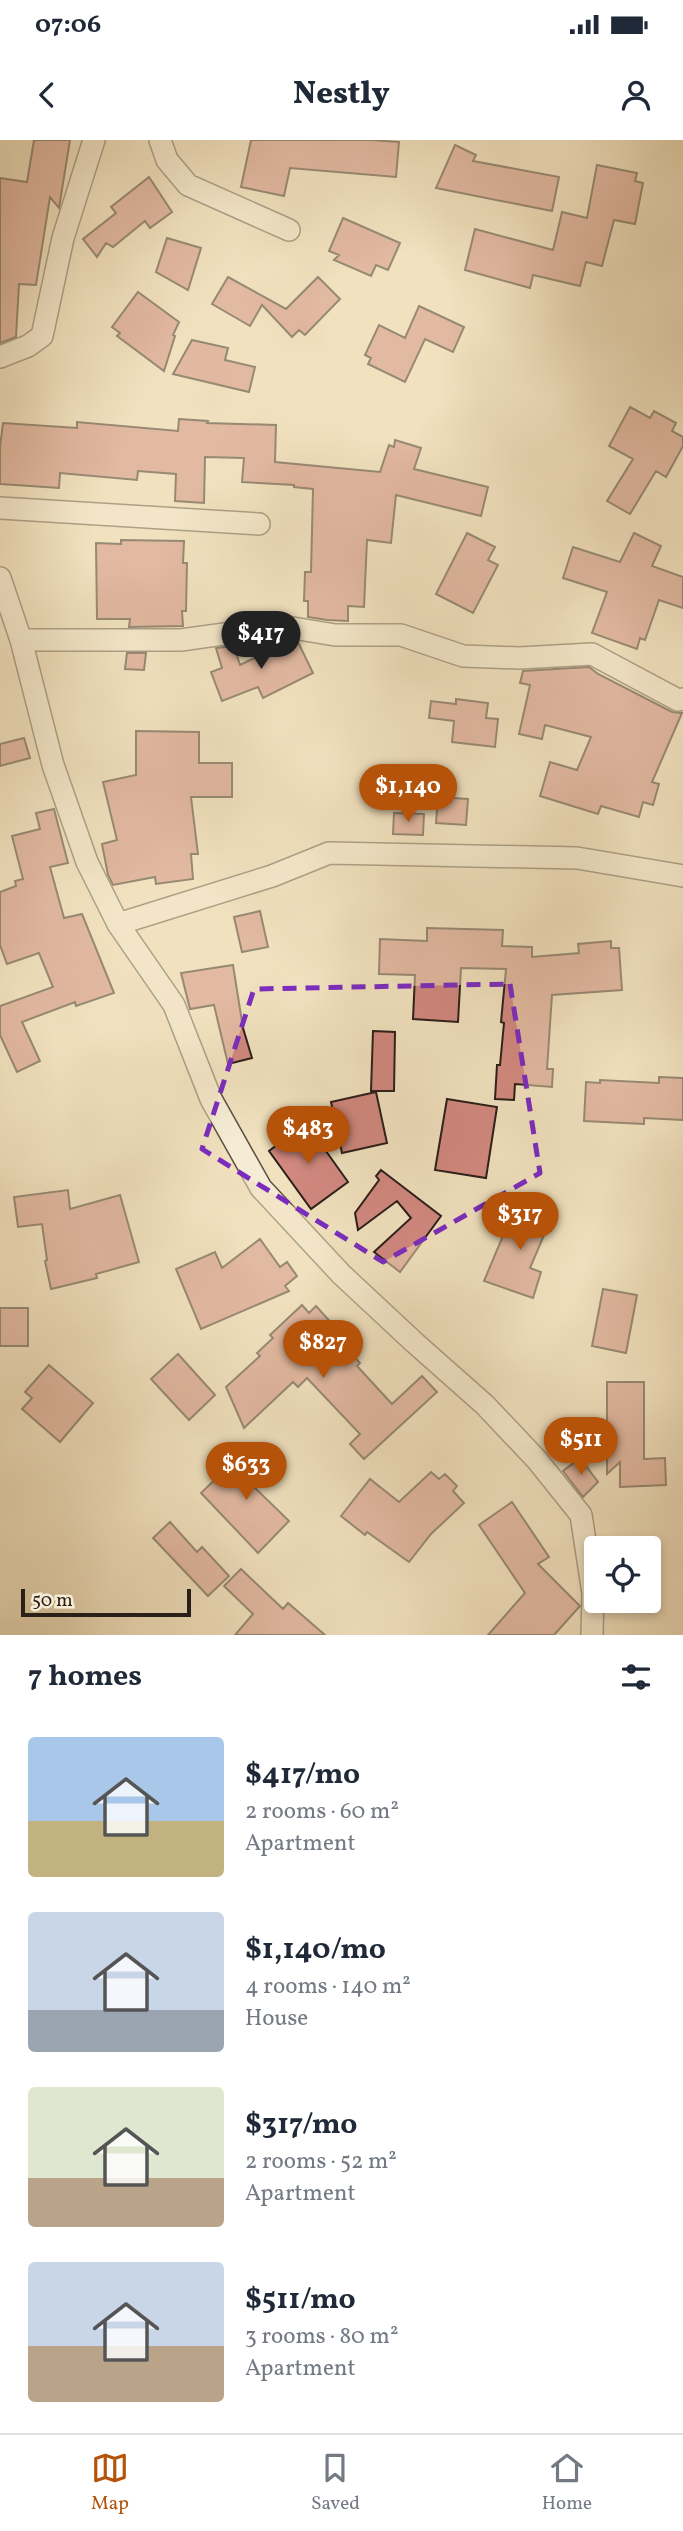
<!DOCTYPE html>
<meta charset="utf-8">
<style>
:root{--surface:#fff;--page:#f2f2f3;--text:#1f2937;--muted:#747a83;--line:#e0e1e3;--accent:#b45309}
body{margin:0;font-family:Vollkorn,serif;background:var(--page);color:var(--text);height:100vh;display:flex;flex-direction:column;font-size:26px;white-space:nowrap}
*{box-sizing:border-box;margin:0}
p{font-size:23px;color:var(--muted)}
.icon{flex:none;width:38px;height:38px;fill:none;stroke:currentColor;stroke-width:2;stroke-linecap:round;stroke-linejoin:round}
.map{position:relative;height:1495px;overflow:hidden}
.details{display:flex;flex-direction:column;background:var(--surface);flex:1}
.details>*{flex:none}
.controls{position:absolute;left:584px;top:1396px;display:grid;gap:14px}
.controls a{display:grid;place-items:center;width:77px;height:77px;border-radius:7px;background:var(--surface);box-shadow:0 4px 10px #0003;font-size:35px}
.scale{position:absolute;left:21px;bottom:18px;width:170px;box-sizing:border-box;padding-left:7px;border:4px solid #2b1f1a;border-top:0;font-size:19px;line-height:24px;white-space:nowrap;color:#2b1f1a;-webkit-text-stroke:5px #f6ecd5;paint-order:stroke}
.price{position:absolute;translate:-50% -60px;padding:0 16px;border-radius:24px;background:var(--accent);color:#fff;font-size:23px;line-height:46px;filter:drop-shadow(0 2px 4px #0008)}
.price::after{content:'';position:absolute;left:50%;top:42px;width:21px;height:16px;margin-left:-10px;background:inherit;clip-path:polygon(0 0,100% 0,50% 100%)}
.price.selected{background:#222;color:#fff}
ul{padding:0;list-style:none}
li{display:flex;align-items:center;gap:21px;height:175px;padding:0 28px}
li span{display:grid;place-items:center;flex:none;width:196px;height:140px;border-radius:7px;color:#555}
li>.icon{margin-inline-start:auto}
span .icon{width:84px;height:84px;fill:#fffc;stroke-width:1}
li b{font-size:30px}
h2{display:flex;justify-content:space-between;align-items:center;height:84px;padding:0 28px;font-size:30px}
.status{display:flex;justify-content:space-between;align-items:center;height:49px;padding:0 35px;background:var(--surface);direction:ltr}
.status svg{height:19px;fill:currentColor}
header{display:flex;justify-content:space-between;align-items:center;height:91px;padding:0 28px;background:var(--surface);font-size:32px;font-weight:800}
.dock{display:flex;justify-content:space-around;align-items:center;height:98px;border-top:2px solid var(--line);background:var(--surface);font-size:19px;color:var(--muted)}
.dock a{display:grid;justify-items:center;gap:4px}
.dock .selected{color:var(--accent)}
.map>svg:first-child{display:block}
</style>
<div class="status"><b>07:06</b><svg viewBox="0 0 49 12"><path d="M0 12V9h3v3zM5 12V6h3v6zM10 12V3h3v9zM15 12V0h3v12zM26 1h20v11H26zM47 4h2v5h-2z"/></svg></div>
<header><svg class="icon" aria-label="back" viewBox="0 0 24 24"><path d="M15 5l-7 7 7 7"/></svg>Nestly<svg class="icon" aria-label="person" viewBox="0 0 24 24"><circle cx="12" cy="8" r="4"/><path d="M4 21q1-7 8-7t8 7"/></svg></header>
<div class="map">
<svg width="683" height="1495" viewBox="0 0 683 1495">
<rect width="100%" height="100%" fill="#f1e1be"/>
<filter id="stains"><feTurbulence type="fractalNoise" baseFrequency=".00286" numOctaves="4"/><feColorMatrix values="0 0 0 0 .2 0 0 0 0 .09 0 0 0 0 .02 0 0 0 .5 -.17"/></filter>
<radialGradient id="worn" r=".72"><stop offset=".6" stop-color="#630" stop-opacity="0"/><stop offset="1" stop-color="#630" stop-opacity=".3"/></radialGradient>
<path fill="#d1887f" stroke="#2b1f1a" stroke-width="2" d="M 34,0 L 70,0 L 59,68 L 50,57 L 36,145 L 19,144 L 16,197 L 0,203 L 0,38 L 27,42 Z
M 251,0 L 372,0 L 399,2 L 396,37 L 290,28 L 284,56 L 241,47 Z
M 455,5 L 476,15 L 473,21 L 559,37 L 552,71 L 436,48 Z
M 597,25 L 637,33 L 635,41 L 643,43 L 635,84 L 614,80 L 602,126 L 586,122 L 580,146 L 533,135 L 530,148 L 465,130 L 475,89 L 553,110 L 562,72 L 587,78 Z
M 149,37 L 172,72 L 150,88 L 145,81 L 113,107 L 106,103 L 97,117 L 83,99 L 116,73 L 111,67 Z
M 343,78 L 400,103 L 388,130 L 376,125 L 371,136 L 334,120 L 339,115 L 329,111 Z
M 167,98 L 201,108 L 188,150 L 156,132 Z
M 228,137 L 286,169 L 318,137 L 340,159 L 305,195 L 299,190 L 292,197 L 262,165 L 250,186 L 212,164 Z
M 138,152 L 179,182 L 173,195 L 175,196 L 164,231 L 117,196 L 120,193 L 112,187 Z
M 419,166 L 464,187 L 453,212 L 425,199 L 405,242 L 368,224 L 371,218 L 365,215 L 379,185 L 405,198 Z
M 192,200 L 228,208 L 225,220 L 255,227 L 249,252 L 173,234 Z
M 630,267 L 650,278 L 654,271 L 676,283 L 672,291 L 683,297 L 683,306 L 666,337 L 656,331 L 630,374 L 607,361 L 633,319 L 609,306 Z
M 179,279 L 208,281 L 207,283 L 276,285 L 275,322 L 380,332 L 389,305 L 394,307 L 395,300 L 421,308 L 414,329 L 488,347 L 481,376 L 396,355 L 391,403 L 367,400 L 364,467 L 348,466 L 348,481 L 327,480 L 308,477 L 308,461 L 304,461 L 305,432 L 311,432 L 313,349 L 294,347 L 294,345 L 242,342 L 244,318 L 205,317 L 204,363 L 175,361 L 176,334 L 138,331 L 137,340 L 60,333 L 59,348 L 0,344 L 0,307 L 3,283 L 77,288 L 77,282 L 178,291 Z
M 467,393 L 495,407 L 488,420 L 498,425 L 473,473 L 436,454 Z
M 634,393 L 661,406 L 652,426 L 683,437 L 683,468 L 659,460 L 645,500 L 640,498 L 637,509 L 592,493 L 607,452 L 563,438 L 573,407 L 620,422 Z
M 121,400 L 184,401 L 183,423 L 187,423 L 186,471 L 182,471 L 183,486 L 129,487 L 130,479 L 97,479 L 96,403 L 121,404 Z
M 289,501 L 298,502 L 313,533 L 263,558 L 258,547 L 222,561 L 211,532 L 222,528 L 216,508 L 234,506 L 240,525 Z
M 127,513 L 146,513 L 144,530 L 125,529 Z
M 589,527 L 598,534 L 672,572 L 682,573 L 652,642 L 659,644 L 653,665 L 643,662 L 639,677 L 601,666 L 598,674 L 540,656 L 550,622 L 577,630 L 591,597 L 545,585 L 542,599 L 519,594 L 530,545 L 520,543 L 523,531 Z
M 456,559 L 488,563 L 486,578 L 498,579 L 495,607 L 452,602 L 454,581 L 429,578 L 431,561 L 456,564 Z
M 136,591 L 199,592 L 199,623 L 232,623 L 232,657 L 191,657 L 198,714 L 191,714 L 193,739 L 156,744 L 155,737 L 113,745 L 108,735 L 102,704 L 117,700 L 103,642 L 136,635 Z
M 24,598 L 30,618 L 0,626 L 0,604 Z
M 438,657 L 468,659 L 466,685 L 436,683 Z
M 54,669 L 68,723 L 50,727 L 64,778 L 82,774 L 114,853 L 76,866 L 75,862 L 22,882 L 40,921 L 17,932 L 0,895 L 0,866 L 53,847 L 39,813 L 7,824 L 0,805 L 0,752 L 16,746 L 15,741 L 23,739 L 12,696 L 40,689 L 36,673 Z
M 394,673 L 424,674 L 423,695 L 393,694 Z
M 260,771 L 268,807 L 242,812 L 234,777 Z
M 427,788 L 503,790 L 502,806 L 532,807 L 532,817 L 579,813 L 578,804 L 611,801 L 611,808 L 619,808 L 622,850 L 552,855 L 547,929 L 553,929 L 552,947 L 515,944 L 514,960 L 495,959 L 497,925 L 500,925 L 504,883 L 501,882 L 506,829 L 461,828 L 458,882 L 413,879 L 415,835 L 379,834 L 380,799 L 427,801 Z
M 233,825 L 243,888 L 252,918 L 228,924 L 214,865 L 190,869 L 181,833 Z
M 373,891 L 395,892 L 394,951 L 371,951 Z
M 659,937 L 683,938 L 683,980 L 644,978 L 644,984 L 584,981 L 586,942 L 600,943 L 600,940 L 659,943 Z
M 376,952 L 387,1003 L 342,1013 L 331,962 Z
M 447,959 L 497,967 L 486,1038 L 435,1030 Z
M 306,983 L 348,1042 L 311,1069 L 269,1011 Z
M 381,1030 L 441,1076 L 400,1132 L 374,1112 L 411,1078 L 397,1061 L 358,1090 L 355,1073 L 379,1040 L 376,1036 Z
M 68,1050 L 70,1069 L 120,1055 L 139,1122 L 96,1134 L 97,1138 L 51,1149 L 45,1121 L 47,1120 L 42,1084 L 18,1087 L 14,1057 Z
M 531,1065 L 553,1074 L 530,1128 L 541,1132 L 533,1158 L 484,1141 L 513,1072 L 521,1075 L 523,1070 L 528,1072 Z
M 260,1099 L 280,1127 L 287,1122 L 297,1136 L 285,1146 L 289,1151 L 201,1189 L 176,1129 L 215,1112 L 222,1128 Z
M 603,1149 L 637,1155 L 626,1213 L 592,1206 Z
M 302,1165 L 309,1173 L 316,1166 L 335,1187 L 331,1192 L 360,1223 L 357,1226 L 392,1264 L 422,1236 L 437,1252 L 364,1319 L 350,1304 L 360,1294 L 307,1238 L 298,1247 L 293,1242 L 244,1288 L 226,1247 L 260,1216 L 257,1213 L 273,1198 L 270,1195 Z
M 0,1168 L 28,1168 L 28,1206 L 0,1206 Z
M 178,1214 L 215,1255 L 189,1280 L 151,1239 Z
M 49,1225 L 93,1263 L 60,1302 L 22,1269 L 32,1258 L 25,1252 Z
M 607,1242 L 644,1242 L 644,1319 L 665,1318 L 666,1345 L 620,1347 L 620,1322 L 607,1334 Z
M 248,1308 L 266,1326 L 250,1343 L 289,1381 L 258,1413 L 201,1353 Z
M 580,1318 L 598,1342 L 583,1357 L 563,1331 Z
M 431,1332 L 439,1339 L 445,1334 L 457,1346 L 453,1351 L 464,1363 L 431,1394 L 409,1422 L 367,1392 L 365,1395 L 341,1376 L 370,1339 L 399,1362 Z
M 512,1362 L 549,1417 L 538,1424 L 580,1466 L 554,1495 L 488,1495 L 525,1453 L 479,1385 Z
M 170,1382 L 197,1412 L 202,1407 L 229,1436 L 208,1456 L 153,1398 Z
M 241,1429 L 283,1469 L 288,1463 L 325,1495 L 235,1495 L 253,1474 L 224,1446 Z"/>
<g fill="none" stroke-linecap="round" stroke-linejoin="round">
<g stroke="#5c5043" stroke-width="24">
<path id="street" d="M 160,0 L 167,20 L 188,45 L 289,90
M 0,217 L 28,206 L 42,196 L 63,98 L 94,0
M 0,368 L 259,384
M 0,438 L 21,500 L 53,625 L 87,722 L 118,784 L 174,865 L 211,959 L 261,1048 L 341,1134 L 415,1203 L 485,1265 L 537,1320 L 581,1375 L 593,1453 L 592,1495
M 21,500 L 181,500 L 281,486 L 335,495 L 401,495 L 463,516 L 519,518 L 592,514 L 678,560 L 683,559
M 118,784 L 272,736 L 329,713 L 577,718 L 683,736"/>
</g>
<use href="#street" stroke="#f6ecd5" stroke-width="21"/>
</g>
<path d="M0 0H683V1495H0ZM 510,844 L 540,1033 L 383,1122 L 202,1009 L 254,849 Z" fill="#f1e1be" fill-opacity=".55" fill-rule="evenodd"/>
<path fill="none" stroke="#7b2cbf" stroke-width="5" stroke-dasharray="14 9" stroke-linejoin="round" d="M 510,844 L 540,1033 L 383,1122 L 202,1009 L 254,849 Z"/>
<rect width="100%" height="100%" filter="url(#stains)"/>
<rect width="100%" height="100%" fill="url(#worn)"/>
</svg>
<div class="controls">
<a><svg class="icon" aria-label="locate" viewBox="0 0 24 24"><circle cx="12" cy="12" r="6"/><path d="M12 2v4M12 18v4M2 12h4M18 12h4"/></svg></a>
</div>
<div class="scale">50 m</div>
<b class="price selected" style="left:261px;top:531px">$417</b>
<b class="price" style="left:408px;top:684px">$1,140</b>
<b class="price" style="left:308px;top:1026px">$483</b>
<b class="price" style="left:520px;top:1112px">$317</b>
<b class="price" style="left:323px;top:1240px">$827</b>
<b class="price" style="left:581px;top:1337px">$511</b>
<b class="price" style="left:246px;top:1362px">$633</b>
</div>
<section class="details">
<h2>7 homes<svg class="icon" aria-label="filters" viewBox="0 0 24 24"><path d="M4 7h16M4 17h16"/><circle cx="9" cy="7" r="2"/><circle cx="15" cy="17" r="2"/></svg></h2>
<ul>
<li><span style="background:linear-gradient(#a9c7e8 60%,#c2b280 0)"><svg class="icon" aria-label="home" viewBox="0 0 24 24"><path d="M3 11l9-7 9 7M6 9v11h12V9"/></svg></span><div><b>$417/mo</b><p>2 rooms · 60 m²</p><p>Apartment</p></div></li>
<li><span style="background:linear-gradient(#c9d6e8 70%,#9aa5b1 0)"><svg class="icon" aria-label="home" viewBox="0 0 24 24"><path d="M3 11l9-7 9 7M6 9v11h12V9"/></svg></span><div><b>$1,140/mo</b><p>4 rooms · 140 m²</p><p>House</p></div></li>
<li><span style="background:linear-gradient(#dfe7d0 65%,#b9a48a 0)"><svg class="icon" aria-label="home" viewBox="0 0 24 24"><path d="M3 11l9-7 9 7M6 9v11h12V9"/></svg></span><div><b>$317/mo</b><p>2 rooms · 52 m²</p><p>Apartment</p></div></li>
<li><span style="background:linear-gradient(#c9d6e8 60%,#b9a48a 0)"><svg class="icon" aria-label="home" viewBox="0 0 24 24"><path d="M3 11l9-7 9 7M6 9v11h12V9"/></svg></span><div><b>$511/mo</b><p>3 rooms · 80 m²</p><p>Apartment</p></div></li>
</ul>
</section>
<nav class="dock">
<a class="selected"><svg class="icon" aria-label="map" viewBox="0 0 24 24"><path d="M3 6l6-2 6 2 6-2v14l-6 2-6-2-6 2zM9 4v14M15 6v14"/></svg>Map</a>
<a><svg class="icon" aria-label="saved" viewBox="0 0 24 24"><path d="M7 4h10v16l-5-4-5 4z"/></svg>Saved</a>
<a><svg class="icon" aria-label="home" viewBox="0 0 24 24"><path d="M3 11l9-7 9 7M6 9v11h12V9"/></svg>Home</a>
</nav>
